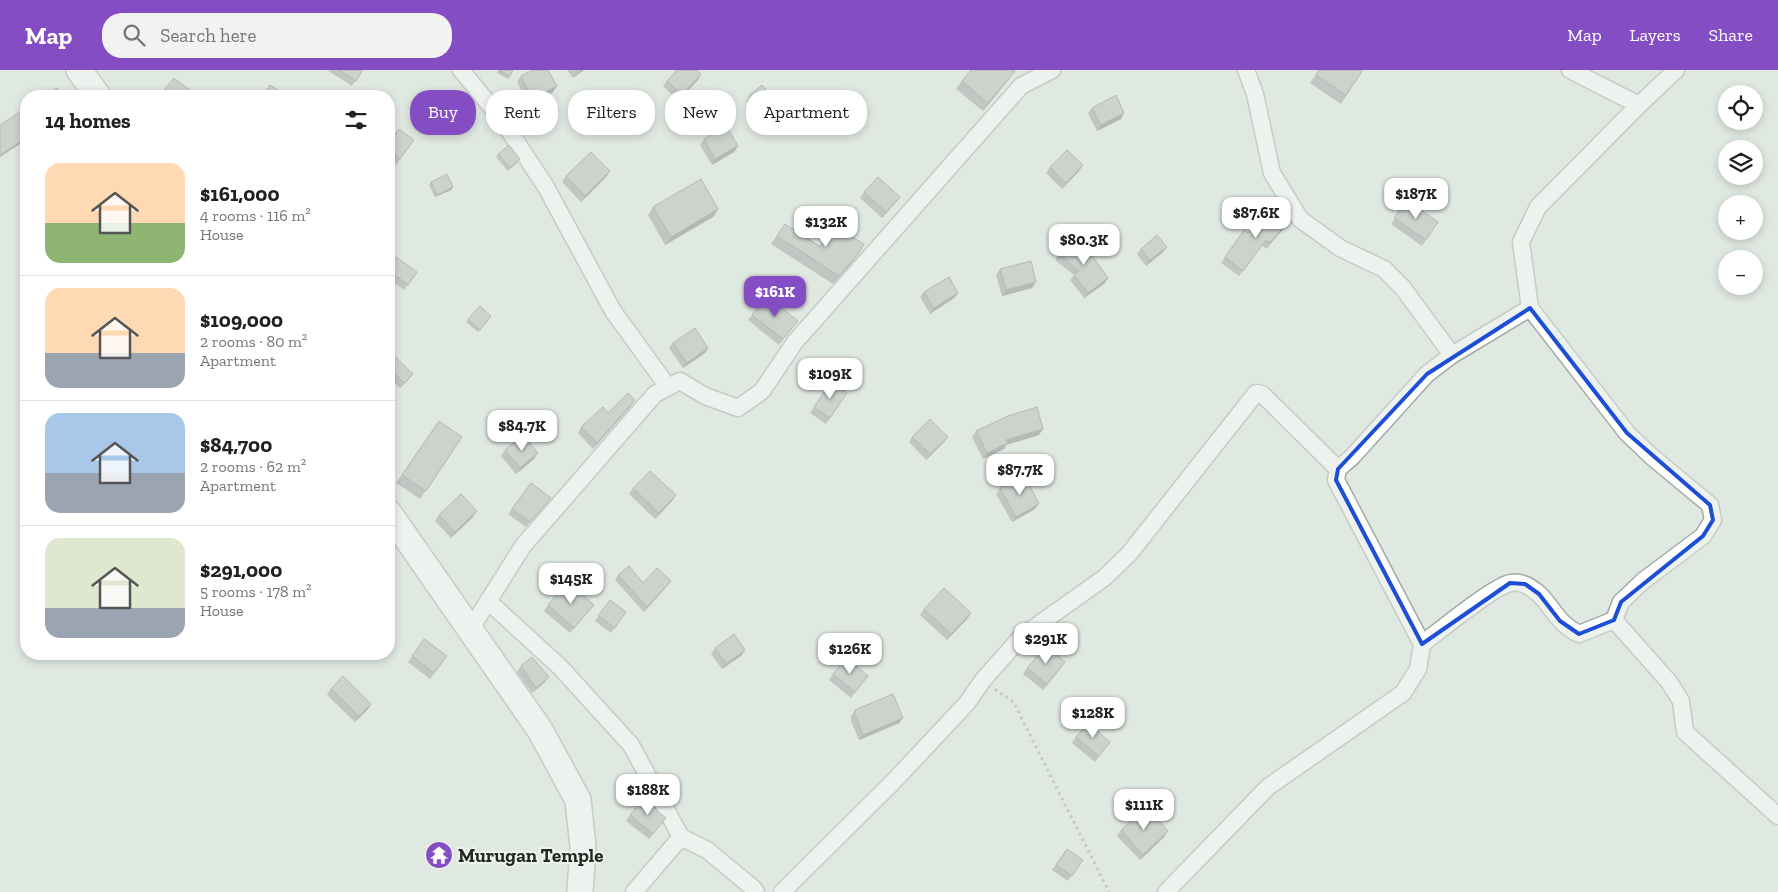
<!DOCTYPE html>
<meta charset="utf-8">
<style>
:root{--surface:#fff;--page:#f2f2f2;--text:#202124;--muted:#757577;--line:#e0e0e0;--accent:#854dc4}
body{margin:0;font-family:"Zilla Slab",serif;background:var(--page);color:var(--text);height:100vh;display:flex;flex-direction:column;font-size:19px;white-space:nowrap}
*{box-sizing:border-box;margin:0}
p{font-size:16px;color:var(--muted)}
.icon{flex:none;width:28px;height:28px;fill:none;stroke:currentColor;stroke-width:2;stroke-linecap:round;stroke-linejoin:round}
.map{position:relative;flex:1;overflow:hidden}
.sheet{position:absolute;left:20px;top:20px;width:375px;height:570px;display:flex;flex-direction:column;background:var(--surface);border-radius:20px;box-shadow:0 2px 8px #0003}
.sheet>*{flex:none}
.banner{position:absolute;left:410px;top:20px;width:475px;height:45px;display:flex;gap:10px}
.tools{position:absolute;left:1718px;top:15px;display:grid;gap:10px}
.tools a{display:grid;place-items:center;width:45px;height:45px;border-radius:50%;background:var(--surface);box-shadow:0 2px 8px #0003;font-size:25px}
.price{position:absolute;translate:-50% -42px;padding:0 11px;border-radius:10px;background:#fff;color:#222;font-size:16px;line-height:32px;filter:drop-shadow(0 1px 2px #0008)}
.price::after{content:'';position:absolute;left:50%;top:30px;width:15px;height:11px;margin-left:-8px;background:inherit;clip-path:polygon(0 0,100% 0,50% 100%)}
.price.selected{background:var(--accent);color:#fff}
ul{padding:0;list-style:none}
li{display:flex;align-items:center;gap:15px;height:125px;padding:0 25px}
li+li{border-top:1px solid var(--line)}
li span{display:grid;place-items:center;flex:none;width:140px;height:100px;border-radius:15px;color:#555}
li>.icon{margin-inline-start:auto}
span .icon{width:60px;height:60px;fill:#fffc;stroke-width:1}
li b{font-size:21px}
h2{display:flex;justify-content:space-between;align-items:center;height:60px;padding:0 25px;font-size:21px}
.tag{padding:0 18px;border-radius:20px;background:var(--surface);box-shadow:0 2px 8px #0003;font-size:18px;line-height:45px}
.tag.selected{background:var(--accent);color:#fff}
header{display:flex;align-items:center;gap:30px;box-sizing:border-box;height:70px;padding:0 25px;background:var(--accent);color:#fff}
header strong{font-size:24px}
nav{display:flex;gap:28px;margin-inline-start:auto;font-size:18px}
.search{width:350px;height:45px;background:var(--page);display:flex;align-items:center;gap:12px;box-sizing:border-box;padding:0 18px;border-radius:20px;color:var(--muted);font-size:19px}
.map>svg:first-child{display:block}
</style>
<header>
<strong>Map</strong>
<div class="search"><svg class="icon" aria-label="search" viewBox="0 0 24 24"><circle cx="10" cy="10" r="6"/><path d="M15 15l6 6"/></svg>Search here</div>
<nav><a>Map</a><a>Layers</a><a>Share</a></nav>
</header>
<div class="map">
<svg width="1778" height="822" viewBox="0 0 1778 822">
<rect width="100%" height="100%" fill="#e0e8e2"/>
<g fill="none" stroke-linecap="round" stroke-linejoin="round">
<g stroke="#a3aaa5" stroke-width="19">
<path id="minor" d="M 461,0 L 502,50 L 546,117 L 613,241 L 668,317
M 1246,0 L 1255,24 L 1272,103 L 1300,149 L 1340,178 L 1384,199 L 1403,218 L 1452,285
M 1570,0 L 1639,35
M 1676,0 L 1639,35 L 1538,137 L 1521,172 L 1530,238 L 1627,363 L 1651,386 L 1710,435 L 1713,450 L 1703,466 L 1643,511 L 1621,532 L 1614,550 L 1669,612 L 1681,631 L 1685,662 L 1778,746
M 1338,399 L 1352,387 L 1427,304 L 1452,285 L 1530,238
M 488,531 L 561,598 L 631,675 L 681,767
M 470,560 L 523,476 L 655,324 L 680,311 L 705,326 L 738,338 L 762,321 L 795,272 L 1021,16 L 1052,0
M 1422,574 C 1438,562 1495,515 1511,513 C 1521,511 1531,517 1539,524 C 1554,539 1558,554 1579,564 L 1614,550
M 634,822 L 681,767 L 707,780 L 753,818 L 756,822
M 782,822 L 893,712 L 967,633 L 983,610 L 1021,567 L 1104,508 L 1129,484 L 1256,323 L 1262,324 L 1338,399 L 1336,410 L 1422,574 L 1418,599 L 1403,623 L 1268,717 L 1166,822"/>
</g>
<g stroke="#a3aaa5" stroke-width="28">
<path id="primary" d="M 79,0 L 98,26
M 389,443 L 540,660 L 578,730 L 583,777 L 580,822"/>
</g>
<path stroke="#9fa5a0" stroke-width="3" stroke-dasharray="2.5 4" stroke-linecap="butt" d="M 995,619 L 1014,633 L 1109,822"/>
<use href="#minor" stroke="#fff" stroke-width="16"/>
<use href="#primary" stroke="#fff" stroke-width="25"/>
</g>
<path fill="#9aa09b" d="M 327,0 L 363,0 L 352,16 Z
M 499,0 L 513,0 L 508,9 L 497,3 Z
M 567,0 L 584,0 L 573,8 Z
M 1319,0 L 1363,0 L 1341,34 L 1310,13 Z
M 521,6 L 553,22 L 529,35 L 517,12 Z
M 1009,9 L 983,41 L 956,19 L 962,11 Z
M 698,10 L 678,31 L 663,16 L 667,11 Z
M 750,25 L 771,35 L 759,45 L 746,31 Z
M 1092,38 L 1121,49 L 1097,61 L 1088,43 Z
M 704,69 L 738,76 L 734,82 L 712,95 L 700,75 Z
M 414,70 L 396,95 L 389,89 L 389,73 Z
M 498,84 L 518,92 L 508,101 L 496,87 Z
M 1083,95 L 1079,101 L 1062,119 L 1046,103 L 1050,97 Z
M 566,106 L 606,107 L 581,132 L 562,112 Z
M 431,112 L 453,117 L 451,120 L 435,127 L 429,115 Z
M 864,122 L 900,127 L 896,132 L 882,148 L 860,128 Z
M 1407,130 L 1438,152 L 1422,176 L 1391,154 Z
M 653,137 L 718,139 L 713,147 L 665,175 L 648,145 Z
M 785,154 L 820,176 L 833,156 L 854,190 L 833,214 L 771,174 Z
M 1284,158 L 1266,179 L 1262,175 L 1239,206 L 1221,193 L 1244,160 L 1248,163 Z
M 1141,179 L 1163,182 L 1146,196 L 1137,184 Z
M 1059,184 L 1108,208 L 1104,214 L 1084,228 L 1070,210 L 1074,205 L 1055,190 Z
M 389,197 L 417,202 L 404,220 L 389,209 Z
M 1000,199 L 1032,218 L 1002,226 L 996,205 Z
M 924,222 L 958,223 L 954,228 L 930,244 L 920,227 Z
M 752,245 L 794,256 L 779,275 L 748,250 Z
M 468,249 L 489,249 L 478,262 L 466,252 Z
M 673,273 L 708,278 L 705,283 L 683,298 L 669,278 Z
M 389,285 L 409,309 L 400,318 L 389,308 Z
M 831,312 L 847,323 L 826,354 L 810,343 Z
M 631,336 L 593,379 L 578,363 L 581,357 Z
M 439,351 L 462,367 L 420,429 L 396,413 Z
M 976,361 L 1039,365 L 1006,375 L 1004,379 L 983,389 L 972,367 Z
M 912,367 L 948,367 L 944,372 L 926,390 L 909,372 Z
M 505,380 L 534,389 L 516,404 L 501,386 Z
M 531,413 L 547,433 L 526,457 L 508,444 Z
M 633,418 L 672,431 L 655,449 L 629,424 Z
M 1000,418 L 1035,439 L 1012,452 L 996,424 Z
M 439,445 L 473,447 L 451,468 L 435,451 Z
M 618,505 L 643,513 L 667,516 L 644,542 L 615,510 Z
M 610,530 L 626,542 L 611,563 L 595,551 Z
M 548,535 L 594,535 L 570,563 L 544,541 Z
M 924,539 L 971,543 L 967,549 L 947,570 L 920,545 Z
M 424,569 L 447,586 L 430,609 L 408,592 Z
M 715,578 L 745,580 L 741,586 L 722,599 L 711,584 Z
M 521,596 L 545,612 L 532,623 L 517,602 Z
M 1062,597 L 1043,620 L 1023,604 L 1027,598 Z
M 833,604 L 868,606 L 851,628 L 829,610 Z
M 331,619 L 371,634 L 368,639 L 355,652 L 327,625 Z
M 855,640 L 903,648 L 899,653 L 859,670 L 851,651 L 851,646 Z
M 1076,667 L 1110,672 L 1095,692 L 1072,673 Z
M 630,745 L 666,748 L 649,769 L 626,751 Z
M 1121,760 L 1164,767 L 1140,790 L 1117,766 Z
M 1067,779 L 1083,790 L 1068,811 L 1052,800 Z"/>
<path fill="#7d827e" d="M 581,0 L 584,0 L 573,8 L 577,3 Z
M 1015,1 L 1009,9 L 983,41 L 988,33 Z
M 701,4 L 698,10 L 678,31 L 682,25 Z
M 557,16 L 553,22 L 529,35 L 533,29 Z
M 775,30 L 771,35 L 759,45 L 763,40 Z
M 1124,43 L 1121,49 L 1097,61 L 1101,55 Z
M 26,68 L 26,70 L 0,87 L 0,85 Z
M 738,76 L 734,82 L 712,95 L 715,89 Z
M 1083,95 L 1079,101 L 1062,119 L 1066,113 Z
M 610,101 L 606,107 L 581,132 L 585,126 Z
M 453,117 L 451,120 L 435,127 L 437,125 Z
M 900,127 L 896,132 L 882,148 L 886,142 Z
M 718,139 L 713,147 L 665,175 L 671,167 Z
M 1288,152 L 1284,158 L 1266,179 L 1270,173 Z
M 1167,177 L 1163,182 L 1146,196 L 1150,190 Z
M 859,183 L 854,190 L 833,214 L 839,206 Z
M 1108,208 L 1104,214 L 1084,228 L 1088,223 Z
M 1036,212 L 1032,218 L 1002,226 L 1006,220 Z
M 958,223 L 954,228 L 930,244 L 934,238 Z
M 708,278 L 705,283 L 683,298 L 687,293 Z
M 413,304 L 409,309 L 400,318 L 404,313 Z
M 635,330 L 631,336 L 593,379 L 597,373 Z
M 1043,359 L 1039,365 L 1006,375 L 1004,379 L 983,389 L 987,383 L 1006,370 Z
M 948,367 L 944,372 L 926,390 L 930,384 Z
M 538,383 L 534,389 L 516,404 L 520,398 Z
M 676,425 L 672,431 L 655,449 L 659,443 Z
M 1039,434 L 1035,439 L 1012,452 L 1016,447 Z
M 477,441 L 473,447 L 451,468 L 455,462 Z
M 671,511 L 667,516 L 644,542 L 647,537 Z
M 971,543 L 967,549 L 947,570 L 951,564 Z
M 745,580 L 741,586 L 722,599 L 726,594 Z
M 549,607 L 545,612 L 532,623 L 536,618 Z
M 371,634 L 368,639 L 355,652 L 359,646 Z
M 903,648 L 899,653 L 859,670 L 863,665 Z
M 1168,761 L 1164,767 L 1140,790 L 1143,785 Z"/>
<path fill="#b3bab4" stroke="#7d827e" d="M 339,0 L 363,0 L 356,11 Z
M 499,0 L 513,0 L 510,6 Z
M 533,0 L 548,0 L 557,16 L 533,29 L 521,6 Z
M 677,0 L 697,0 L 701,4 L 682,25 L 667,11 Z
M 971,0 L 1013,0 L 1015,1 L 988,33 L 962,11 Z
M 1319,0 L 1363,0 L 1346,25 L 1316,5 Z
M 174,8 L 197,26 L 159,26 Z
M 270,15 L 286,26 L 263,26 Z
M 762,15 L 775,30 L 763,40 L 750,25 Z
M 57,18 L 62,26 L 44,26 Z
M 1116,25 L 1124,43 L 1101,55 L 1092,38 Z
M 26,38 L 26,68 L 0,85 L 0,55 Z
M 726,56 L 738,76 L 715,89 L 704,69 Z
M 399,59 L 414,70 L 400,89 L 389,81 L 389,73 Z
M 509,75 L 520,89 L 510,98 L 498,84 Z
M 1067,80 L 1083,95 L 1066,113 L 1050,97 Z
M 591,82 L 610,101 L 585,126 L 566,106 Z
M 447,104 L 453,117 L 437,125 L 431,112 Z
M 878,107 L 900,127 L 886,142 L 864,122 Z
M 701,109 L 718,139 L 671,167 L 653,137 Z
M 1407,130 L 1438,152 L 1426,170 L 1394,148 Z
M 1270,137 L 1288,152 L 1270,173 L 1266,170 L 1243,201 L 1225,187 L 1244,160 L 1248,163 Z
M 785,154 L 820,177 L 833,156 L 864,174 L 859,183 L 839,206 L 777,166 Z
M 1157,165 L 1167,177 L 1150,190 L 1141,179 Z
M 1071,169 L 1093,187 L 1108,208 L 1088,223 L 1074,205 L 1079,201 L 1059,184 Z
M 396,187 L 417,202 L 408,215 L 389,201 L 389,197 Z
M 1031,191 L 1036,212 L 1006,220 L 1000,199 Z
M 949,207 L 958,223 L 934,238 L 924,222 Z
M 766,226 L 798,251 L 783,269 L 752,245 Z
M 480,236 L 491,246 L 480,260 L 468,249 Z
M 695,258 L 708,278 L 687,293 L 673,273 Z
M 391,283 L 413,304 L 404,313 L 389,298 L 389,285 Z
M 831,312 L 847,323 L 830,348 L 814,337 Z
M 628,323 L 635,330 L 597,373 L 581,357 L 603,337 L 608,343 Z
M 1037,337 L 1043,359 L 1006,370 L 1008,373 L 987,383 L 976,361 L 1008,346 Z
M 930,349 L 948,367 L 930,384 L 912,367 Z
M 439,351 L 462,367 L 426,421 L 402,405 Z
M 523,365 L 538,383 L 520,398 L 505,380 Z
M 650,401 L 676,425 L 659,443 L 633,418 Z
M 1024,405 L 1039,434 L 1016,447 L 1000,418 Z
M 531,413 L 551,428 L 530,452 L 512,439 Z
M 461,424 L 477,441 L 455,462 L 439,445 Z
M 629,496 L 643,513 L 657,498 L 671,511 L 647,537 L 618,505 Z
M 568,512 L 594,535 L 574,558 L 548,535 Z
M 944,518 L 971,543 L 951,564 L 924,539 Z
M 610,530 L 626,542 L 615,558 L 598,546 Z
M 734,564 L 745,580 L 726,594 L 715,578 Z
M 424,569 L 447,586 L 434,603 L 412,586 Z
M 1046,576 L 1065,592 L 1047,614 L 1027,598 Z
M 532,587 L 549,607 L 536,618 L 521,596 Z
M 846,588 L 868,606 L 855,622 L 833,604 Z
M 343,606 L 371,634 L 359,646 L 331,619 Z
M 893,624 L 903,648 L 863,665 L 855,645 L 855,640 Z
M 1088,653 L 1110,672 L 1099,686 L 1076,667 Z
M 643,729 L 666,748 L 653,764 L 630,745 Z
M 1146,737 L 1168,761 L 1143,785 L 1121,760 Z
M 1067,779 L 1083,790 L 1072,806 L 1056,795 Z"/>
<path d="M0 0H1778V822H0ZM 1530,238 L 1627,363 L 1710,435 L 1713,450 L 1703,466 L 1621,532 L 1614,550 L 1579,564 L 1560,551 L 1539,524 L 1525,514 L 1510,513 L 1422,574 L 1336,410 L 1338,399 L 1427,304 Z" fill="#e0e8e2" fill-opacity=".55" fill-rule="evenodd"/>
<path fill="none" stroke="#1d4ed8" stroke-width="4" stroke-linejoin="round" d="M 1530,238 L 1627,363 L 1710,435 L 1713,450 L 1703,466 L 1621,532 L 1614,550 L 1579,564 L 1560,551 L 1539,524 L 1525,514 L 1510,513 L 1422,574 L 1336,410 L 1338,399 L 1427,304 Z"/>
<defs>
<g id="temple-disc" transform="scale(1.4375)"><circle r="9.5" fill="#854dc4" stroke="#eef5ef"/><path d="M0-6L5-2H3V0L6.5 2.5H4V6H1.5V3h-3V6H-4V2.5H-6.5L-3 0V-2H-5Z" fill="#fff"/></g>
</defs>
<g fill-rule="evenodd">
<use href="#temple-disc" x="439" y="785"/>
</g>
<g text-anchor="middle" stroke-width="4" stroke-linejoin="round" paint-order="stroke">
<g font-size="19" font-weight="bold" fill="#262826" stroke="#eef5ef" text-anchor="start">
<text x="458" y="792">Murugan Temple</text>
</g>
</g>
</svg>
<div class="tools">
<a><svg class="icon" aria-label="locate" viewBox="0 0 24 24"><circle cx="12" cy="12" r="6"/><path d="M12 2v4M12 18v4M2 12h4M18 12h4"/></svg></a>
<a><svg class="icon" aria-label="layers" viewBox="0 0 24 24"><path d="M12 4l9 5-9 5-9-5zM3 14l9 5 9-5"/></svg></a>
<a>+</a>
<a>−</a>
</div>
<b class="price" style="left:1416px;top:150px">$187K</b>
<b class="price" style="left:1256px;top:169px">$87.6K</b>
<b class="price" style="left:826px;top:178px">$132K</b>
<b class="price" style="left:1084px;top:196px">$80.3K</b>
<b class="price selected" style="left:775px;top:248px">$161K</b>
<b class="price" style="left:830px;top:330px">$109K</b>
<b class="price" style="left:522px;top:382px">$84.7K</b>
<b class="price" style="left:1020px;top:426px">$87.7K</b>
<b class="price" style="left:571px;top:535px">$145K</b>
<b class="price" style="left:1046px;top:595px">$291K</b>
<b class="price" style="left:850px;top:605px">$126K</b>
<b class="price" style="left:1093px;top:669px">$128K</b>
<b class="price" style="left:648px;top:746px">$188K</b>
<b class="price" style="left:1144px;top:761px">$111K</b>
<div class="banner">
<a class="tag selected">Buy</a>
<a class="tag">Rent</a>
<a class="tag">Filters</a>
<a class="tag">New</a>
<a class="tag">Apartment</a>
</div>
<section class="sheet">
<h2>14 homes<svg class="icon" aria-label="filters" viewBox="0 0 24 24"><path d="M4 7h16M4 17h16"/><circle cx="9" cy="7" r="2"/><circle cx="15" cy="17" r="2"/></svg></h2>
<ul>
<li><span style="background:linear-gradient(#ffd9b3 60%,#8fb573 0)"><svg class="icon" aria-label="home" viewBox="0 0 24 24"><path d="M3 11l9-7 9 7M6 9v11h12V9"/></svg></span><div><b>$161,000</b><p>4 rooms · 116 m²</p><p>House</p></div></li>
<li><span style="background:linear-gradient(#ffd9b3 65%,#9aa5b1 0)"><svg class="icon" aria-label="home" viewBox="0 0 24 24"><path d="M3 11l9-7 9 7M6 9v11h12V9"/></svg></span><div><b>$109,000</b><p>2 rooms · 80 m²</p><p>Apartment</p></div></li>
<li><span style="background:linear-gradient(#a9c7e8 60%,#9aa5b1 0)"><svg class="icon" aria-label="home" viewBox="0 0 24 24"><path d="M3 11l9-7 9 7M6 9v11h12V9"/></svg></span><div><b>$84,700</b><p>2 rooms · 62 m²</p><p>Apartment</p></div></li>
<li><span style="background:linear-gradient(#dfe7d0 70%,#9aa5b1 0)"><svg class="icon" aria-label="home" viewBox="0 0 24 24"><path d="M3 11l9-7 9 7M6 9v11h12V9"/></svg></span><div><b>$291,000</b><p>5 rooms · 178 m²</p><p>House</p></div></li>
</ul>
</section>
</div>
